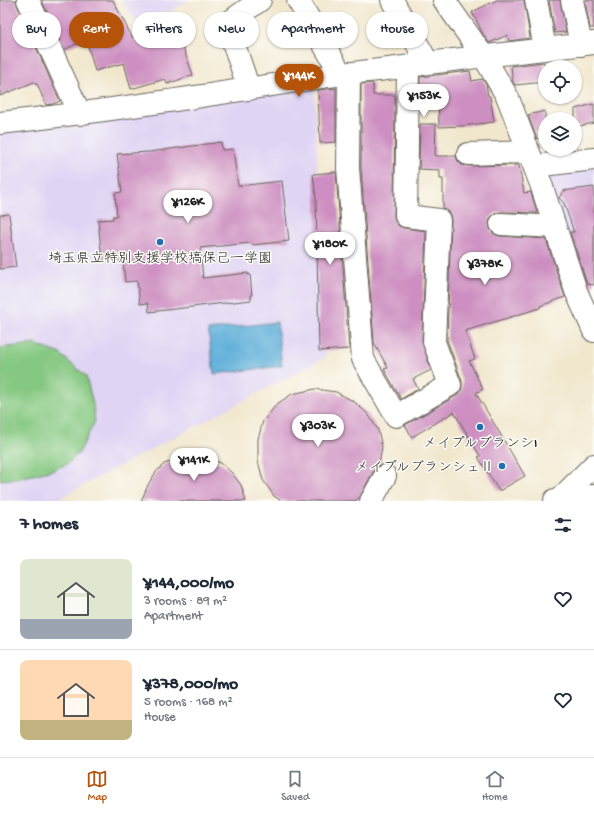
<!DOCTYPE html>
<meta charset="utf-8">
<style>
:root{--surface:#fff;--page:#f6f6f7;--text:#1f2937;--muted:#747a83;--line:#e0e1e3;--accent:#b45309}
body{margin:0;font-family:"Gochi Hand","Klee One",sans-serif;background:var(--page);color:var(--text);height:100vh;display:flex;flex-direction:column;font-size:15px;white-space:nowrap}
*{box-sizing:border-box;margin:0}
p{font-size:13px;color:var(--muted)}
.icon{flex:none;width:22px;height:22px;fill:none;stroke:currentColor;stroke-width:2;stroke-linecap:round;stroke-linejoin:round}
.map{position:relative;height:501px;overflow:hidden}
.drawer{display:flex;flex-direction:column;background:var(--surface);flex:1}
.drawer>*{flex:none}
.banner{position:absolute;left:12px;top:12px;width:570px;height:36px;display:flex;gap:8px}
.tools{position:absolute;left:538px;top:60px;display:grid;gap:8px}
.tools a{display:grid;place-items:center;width:44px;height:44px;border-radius:50%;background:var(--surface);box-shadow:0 1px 3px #0004;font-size:20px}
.price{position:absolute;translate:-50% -34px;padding:0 9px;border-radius:14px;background:#fff;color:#222;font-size:13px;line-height:26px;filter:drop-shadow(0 1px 2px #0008)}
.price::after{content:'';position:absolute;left:50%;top:24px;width:12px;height:9px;margin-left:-6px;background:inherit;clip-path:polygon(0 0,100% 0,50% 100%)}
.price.selected{background:var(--accent);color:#fff}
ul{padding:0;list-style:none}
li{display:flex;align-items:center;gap:12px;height:100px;padding:0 20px}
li+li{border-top:1px solid var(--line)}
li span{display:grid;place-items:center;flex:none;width:112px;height:80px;border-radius:8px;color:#555}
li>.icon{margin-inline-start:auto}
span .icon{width:48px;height:48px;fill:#fffc;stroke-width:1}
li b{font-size:17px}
h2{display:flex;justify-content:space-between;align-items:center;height:48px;padding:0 20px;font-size:17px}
.pill{padding:0 14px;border-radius:18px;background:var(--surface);box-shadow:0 1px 3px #0004;font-size:14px;line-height:36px}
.pill.selected{background:var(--accent);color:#fff}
.dock{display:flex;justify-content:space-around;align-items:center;height:56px;border-top:1px solid var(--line);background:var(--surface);font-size:11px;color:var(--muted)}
.dock a{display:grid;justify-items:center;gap:2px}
.dock .selected{color:var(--accent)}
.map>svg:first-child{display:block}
</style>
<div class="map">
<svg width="594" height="501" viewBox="0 0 594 501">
<rect width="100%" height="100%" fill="#fdfcf7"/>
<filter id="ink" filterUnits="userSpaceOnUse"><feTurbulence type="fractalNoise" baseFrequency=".025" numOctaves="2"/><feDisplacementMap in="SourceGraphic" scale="8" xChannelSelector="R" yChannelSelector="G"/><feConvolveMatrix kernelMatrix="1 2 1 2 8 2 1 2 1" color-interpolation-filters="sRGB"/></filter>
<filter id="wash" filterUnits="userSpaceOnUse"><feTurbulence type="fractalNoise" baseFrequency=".012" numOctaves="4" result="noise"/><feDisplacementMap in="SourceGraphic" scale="16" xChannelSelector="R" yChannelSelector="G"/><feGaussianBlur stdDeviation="0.9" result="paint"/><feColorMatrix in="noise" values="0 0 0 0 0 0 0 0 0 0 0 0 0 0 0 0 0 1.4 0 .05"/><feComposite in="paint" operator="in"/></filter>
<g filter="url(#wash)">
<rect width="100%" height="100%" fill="#f1e7cd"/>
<path fill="#e0d4f4" d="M 122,0 L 189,0 L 141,30 Z
M 314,86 L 326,357 L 54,501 L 0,501 L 0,128 Z
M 594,167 L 594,287 L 581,285 L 544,173 Z"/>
<path fill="#85c881" stroke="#50724e" d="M 34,344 L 59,353 L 86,376 L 93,404 L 95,421 L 79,453 L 67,464 L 49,471 L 16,479 L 0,480 L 0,348 Z"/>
<path fill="#5eafd9" stroke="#3d667a" d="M 277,322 L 282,366 L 214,374 L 208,330 Z"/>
<g id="blocks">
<path fill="#cd8fc1" d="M 0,0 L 16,0 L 17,5 L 60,101 L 53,104 L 46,105 L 37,84 L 35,84 L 34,82 L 0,96 Z
M 44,0 L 113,0 L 132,37 L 158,28 L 172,22 L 179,36 L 193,75 L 167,84 L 165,79 L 131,89 L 124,63 L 95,71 L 86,39 L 64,50 L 42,1 Z
M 497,0 L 524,0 L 530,38 L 509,41 L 508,35 L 489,43 L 483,34 L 472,12 Z
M 549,0 L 560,0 L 566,32 L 555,33 Z
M 585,0 L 594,0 L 594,28 L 590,28 Z
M 544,62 L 545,82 L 515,85 L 513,82 L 511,66 Z
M 470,71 L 472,81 L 482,79 L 486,84 L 488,96 L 490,96 L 494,122 L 462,126 L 439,127 L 438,85 L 420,85 L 420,77 Z
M 371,83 L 373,84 L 373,95 L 395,95 L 394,216 L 395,221 L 399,226 L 404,228 L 426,231 L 422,341 L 431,370 L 413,379 L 418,389 L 401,399 L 384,369 L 388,368 L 374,343 L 361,168 L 361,84 Z
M 336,88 L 336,142 L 320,143 L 318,90 Z
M 594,104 L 594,123 L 575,127 L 575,109 Z
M 545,111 L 545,137 L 537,139 L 528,115 Z
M 420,124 L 436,124 L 435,156 L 456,156 L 458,161 L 462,165 L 468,166 L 519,165 L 524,193 L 531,192 L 537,213 L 502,212 L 496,213 L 490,218 L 489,223 L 490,229 L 494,234 L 500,236 L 546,239 L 565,297 L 540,306 L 540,308 L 465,331 L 475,359 L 469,361 L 483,389 L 476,393 L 525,476 L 499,491 L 478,457 L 480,456 L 454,412 L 412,437 L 405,425 L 456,396 L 461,392 L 462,386 L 462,381 L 447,340 L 451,220 L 450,214 L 443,208 L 443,179 L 440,179 L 440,170 L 419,169 Z
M 221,142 L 222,150 L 233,149 L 238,186 L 282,181 L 289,241 L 252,245 L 251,243 L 200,248 L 203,278 L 248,273 L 248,275 L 250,274 L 252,296 L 251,296 L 251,300 L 149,312 L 148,303 L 140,304 L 137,281 L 125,282 L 123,260 L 119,261 L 118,258 L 102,260 L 98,220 L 113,219 L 113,216 L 117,216 L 115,193 L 122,192 L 117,154 L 149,152 Z
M 336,172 L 349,349 L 319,351 L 316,199 L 313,174 Z
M 594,187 L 594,285 L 587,284 L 570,232 L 574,232 L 564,203 L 559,198 L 563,191 Z
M 9,214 L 16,267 L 0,269 L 0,215 Z
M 315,389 L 336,392 L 353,401 L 368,414 L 378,430 L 382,447 L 379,465 L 374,470 L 360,497 L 355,501 L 281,501 L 274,496 L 263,480 L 258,461 L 258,439 L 263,421 L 277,404 L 292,394 Z
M 187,456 L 203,456 L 221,463 L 232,473 L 241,485 L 246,501 L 141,501 L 149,483 L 156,472 L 164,464 Z"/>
</g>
</g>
<g filter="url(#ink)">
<use href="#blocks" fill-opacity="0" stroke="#67635a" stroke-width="1"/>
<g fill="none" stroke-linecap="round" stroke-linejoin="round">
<g stroke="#67635a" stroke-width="24">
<path id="minor" d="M 28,0 L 80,114
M 298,0 L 341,74
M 392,0 L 428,63
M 444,0 L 484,57 L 508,98 L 541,184 L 576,291 L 594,331
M 536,0 L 545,49
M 572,0 L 581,45
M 349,73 L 348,168 L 363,359 L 396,416 L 450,385 L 434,342 L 439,220 L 406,216 L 408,67
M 249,89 L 227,24 L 260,0
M 0,123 C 108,111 216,94 323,77 C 358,71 393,70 428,63 L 594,43
M 468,154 L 528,152
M 534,166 L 594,159
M 501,224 L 555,227
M 555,500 L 594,496
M 371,501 L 385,476
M 558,501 L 594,465"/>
</g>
<use href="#minor" stroke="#fff" stroke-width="22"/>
</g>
</g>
<g fill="#1f6fb2" stroke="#fdfcf7" stroke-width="1.5">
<circle cx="160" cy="242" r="4"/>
<circle cx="480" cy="427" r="4"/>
<circle cx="502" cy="466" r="4"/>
</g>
<g text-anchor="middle" stroke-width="3" stroke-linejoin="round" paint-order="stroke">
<g font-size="14" fill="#1c1c1c" stroke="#fdfcf7">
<text x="160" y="262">埼玉県立特別支援学校塙保己一学園</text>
<text x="480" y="447">メイプルブランシI</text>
<text x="494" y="471" text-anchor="end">メイプルブランシェⅡ</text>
</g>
</g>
</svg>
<div class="tools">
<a><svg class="icon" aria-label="locate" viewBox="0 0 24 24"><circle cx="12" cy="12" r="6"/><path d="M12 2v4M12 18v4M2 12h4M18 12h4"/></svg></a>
<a><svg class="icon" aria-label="layers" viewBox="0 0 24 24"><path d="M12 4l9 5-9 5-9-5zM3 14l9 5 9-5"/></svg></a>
</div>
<b class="price selected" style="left:299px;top:98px">¥144K</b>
<b class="price" style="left:424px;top:118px">¥153K</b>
<b class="price" style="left:188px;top:224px">¥126K</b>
<b class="price" style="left:330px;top:266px">¥180K</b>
<b class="price" style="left:485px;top:286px">¥378K</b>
<b class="price" style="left:318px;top:448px">¥303K</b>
<b class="price" style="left:194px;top:482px">¥141K</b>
<div class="banner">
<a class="pill">Buy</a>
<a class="pill selected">Rent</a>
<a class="pill">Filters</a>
<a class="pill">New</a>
<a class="pill">Apartment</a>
<a class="pill">House</a>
</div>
</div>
<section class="drawer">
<h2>7 homes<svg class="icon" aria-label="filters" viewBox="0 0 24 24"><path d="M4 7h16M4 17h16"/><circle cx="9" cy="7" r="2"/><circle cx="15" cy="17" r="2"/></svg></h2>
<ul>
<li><span style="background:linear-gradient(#dfe7d0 75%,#9aa5b1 0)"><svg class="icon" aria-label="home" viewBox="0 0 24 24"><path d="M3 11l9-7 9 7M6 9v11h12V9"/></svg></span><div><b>¥144,000/mo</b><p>3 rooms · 89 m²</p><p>Apartment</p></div><svg class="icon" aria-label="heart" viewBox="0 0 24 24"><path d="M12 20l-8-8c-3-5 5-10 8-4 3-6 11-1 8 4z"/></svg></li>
<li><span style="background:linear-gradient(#ffd9b3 75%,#c2b280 0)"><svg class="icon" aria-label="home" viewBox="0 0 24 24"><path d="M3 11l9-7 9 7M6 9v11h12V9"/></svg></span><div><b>¥378,000/mo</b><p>5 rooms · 168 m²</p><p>House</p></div><svg class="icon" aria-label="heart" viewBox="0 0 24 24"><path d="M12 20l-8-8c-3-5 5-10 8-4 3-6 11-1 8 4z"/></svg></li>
</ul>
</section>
<nav class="dock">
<a class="selected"><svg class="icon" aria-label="map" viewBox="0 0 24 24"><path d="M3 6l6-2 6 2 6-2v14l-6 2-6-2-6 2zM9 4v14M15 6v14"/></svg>Map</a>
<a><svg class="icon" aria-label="saved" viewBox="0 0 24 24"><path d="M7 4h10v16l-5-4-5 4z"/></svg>Saved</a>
<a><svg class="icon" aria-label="home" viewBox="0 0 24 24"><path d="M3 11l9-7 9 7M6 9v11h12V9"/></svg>Home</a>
</nav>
